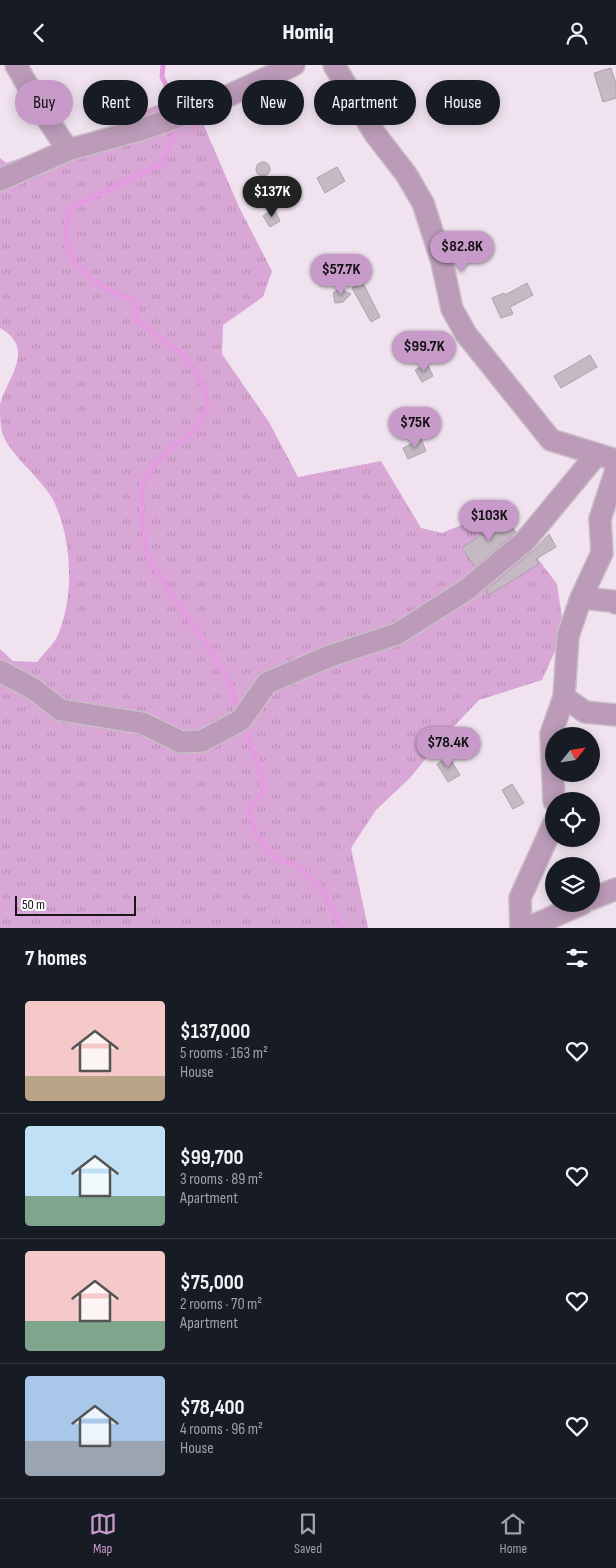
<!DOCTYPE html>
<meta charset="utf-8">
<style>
:root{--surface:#171b24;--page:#242831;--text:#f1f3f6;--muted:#9ea1a6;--line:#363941;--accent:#c79ac9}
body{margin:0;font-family:"Sofia Sans Condensed",sans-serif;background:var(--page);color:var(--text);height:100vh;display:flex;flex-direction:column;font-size:19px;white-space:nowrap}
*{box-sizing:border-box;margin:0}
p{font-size:16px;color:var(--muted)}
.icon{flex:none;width:28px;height:28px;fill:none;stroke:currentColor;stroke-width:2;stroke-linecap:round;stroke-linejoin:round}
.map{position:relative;height:863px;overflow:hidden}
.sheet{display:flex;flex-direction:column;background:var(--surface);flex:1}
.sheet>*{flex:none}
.banner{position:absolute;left:15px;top:15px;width:586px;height:45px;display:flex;gap:10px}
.needle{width:32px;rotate:60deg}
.tools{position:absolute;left:545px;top:662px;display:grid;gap:10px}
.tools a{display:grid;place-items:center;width:55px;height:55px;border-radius:50%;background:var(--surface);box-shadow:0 2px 12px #0003;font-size:25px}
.scale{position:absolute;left:15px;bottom:12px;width:121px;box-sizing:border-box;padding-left:5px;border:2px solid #191519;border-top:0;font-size:14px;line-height:18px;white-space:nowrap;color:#191519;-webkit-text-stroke:4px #fff;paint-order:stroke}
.price{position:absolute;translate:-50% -42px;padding:0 11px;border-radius:18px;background:var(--accent);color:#111;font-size:16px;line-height:32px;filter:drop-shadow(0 1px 2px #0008)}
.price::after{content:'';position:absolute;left:50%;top:30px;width:15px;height:11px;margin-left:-8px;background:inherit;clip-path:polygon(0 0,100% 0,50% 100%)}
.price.active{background:#222;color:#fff}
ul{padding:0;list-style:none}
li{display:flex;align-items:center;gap:15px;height:125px;padding:0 25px}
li+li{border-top:1px solid var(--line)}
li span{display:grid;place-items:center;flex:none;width:140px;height:100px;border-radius:5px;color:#555}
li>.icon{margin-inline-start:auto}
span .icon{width:60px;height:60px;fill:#fffc;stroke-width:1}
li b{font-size:21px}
h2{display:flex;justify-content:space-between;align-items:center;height:60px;padding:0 25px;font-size:21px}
.tag{padding:0 18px;border-radius:22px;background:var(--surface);box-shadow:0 2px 12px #0003;font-size:18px;line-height:45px}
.tag.active{background:var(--accent);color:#111}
header{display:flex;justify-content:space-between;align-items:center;height:65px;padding:0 25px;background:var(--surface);font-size:22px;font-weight:800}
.tabs{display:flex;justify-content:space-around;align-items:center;height:70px;border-top:1px solid var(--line);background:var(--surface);font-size:14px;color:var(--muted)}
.tabs a{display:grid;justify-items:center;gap:2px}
.tabs .active{color:var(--accent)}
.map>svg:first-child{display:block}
</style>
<header><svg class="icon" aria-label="back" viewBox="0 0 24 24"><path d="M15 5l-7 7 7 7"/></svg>Homiq<svg class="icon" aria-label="person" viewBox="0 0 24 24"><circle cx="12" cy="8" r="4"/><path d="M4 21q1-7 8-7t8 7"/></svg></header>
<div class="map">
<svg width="616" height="863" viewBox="0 0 616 863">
<defs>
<pattern id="grass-tufts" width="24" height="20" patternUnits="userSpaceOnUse" patternTransform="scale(1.25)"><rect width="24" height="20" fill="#d9a7d5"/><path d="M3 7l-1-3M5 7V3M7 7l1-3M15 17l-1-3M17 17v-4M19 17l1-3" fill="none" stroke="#ba8fb6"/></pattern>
</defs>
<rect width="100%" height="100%" fill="#f0e3ef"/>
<path fill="url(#grass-tufts)" d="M 189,26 L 239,142 L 272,206 L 263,232 L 223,260 L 222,289 L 269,357 L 298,412 L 381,396 L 421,463 L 442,468 L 483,451 L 529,482 L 557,519 L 564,566 L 542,615 L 479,635 L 440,676 L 410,713 L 376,745 L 351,783 L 368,863 L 0,863 L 0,584 L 13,596 L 37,597 C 43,589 54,579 58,570 C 75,529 72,471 52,433 C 41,414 9,388 3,370 C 0,362 0,347 0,339 C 7,313 37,284 0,263 L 0,93 L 6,98 L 100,65 Z"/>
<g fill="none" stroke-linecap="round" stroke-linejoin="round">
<path stroke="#e49bdf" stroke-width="5" d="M 163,0 L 162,12 L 179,46
M 179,58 L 162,99 L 70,143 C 68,151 66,159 66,167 C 65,206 107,226 139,237 L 135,254 L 185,291 L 205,324 L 208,343 L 195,365 L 176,379 L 156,398 L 142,419 L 142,454 L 147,490 L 173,533 L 203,573 L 229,617 L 239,649
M 243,659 L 261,706 L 263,727 L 249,746 L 256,770 L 277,794 L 296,800 L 319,820 L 343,863"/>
</g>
<path fill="#c5b9c4" stroke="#aca0ab" d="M 611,3 L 616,19 L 616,33 L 603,37 L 594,8 Z
M 372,29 L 378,31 L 380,36 L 374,42 L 367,31 Z
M256 104a7 7 0 1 1 14 0a7 7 0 1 1-14 0Z
M 337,102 L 345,116 L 325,128 L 317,113 Z
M 274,144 L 280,156 L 270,162 L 263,151 Z
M 363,218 L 380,252 L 371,257 L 352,223 Z
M 527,218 L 533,230 L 510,242 L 513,249 L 501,253 L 492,233 L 504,228 L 505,230 Z
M 339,224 L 351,229 L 343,237 L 335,238 L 333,228 Z
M 590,290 L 597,302 L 561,323 L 554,311 Z
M 427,299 L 433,311 L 422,317 L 415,305 Z
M 421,374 L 426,386 L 408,394 L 403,383 Z
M 504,453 L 516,467 L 475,502 L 462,483 L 482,469 L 484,471 Z
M 549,469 L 556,482 L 536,494 L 539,499 L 489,530 L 486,525 L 533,486 Z
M 449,692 L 460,710 L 448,717 L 437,699 Z
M 512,719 L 524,738 L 513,744 L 502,725 Z"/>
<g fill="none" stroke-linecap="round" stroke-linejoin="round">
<g stroke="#c9bec8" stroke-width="24">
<path id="minor" d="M 16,0 L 42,46 L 68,85
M 334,0 L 375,69 L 406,109 L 423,138 L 442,197 L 452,244 L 466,269 L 551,375 L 616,395
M 0,115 L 68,85 L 140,65 L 198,45 L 294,0
M 581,533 L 612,536 L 616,538
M 0,606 L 32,623 L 61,645 L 142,658 L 181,677 L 202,676 L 241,655 L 267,618 L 330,591 L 397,569 L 466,525 L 525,476 L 597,389
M 564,632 L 585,647 L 616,650
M 554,736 L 551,669 L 564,632 L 568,571 L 581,533 L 602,488 L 600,454 L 616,405
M 591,834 L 616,824
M 521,863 L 520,833 L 554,758
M 527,863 L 582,839"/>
</g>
<use href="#minor" stroke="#bb9bb8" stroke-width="21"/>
</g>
</svg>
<div class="tools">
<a><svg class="needle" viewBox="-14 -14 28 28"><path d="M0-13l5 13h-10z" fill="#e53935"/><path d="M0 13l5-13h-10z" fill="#9ea1a6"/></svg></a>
<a><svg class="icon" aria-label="locate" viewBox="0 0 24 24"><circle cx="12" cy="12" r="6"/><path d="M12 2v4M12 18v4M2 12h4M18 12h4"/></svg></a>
<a><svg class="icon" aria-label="layers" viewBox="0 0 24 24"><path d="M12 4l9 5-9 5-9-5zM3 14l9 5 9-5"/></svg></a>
</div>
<div class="scale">50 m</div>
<b class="price active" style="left:272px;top:153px">$137K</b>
<b class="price" style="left:462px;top:208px">$82.8K</b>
<b class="price" style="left:341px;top:231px">$57.7K</b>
<b class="price" style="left:424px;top:308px">$99.7K</b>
<b class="price" style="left:415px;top:384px">$75K</b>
<b class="price" style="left:489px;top:477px">$103K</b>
<b class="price" style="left:448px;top:704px">$78.4K</b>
<div class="banner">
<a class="tag active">Buy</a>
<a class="tag">Rent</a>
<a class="tag">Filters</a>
<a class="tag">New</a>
<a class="tag">Apartment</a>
<a class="tag">House</a>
</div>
</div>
<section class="sheet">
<h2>7 homes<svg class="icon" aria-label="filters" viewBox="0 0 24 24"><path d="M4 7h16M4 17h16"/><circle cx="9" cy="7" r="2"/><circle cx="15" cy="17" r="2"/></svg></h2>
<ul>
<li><span style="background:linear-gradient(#f6c9c9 75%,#b9a48a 0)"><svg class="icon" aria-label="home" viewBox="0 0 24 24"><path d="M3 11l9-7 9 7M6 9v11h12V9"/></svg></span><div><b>$137,000</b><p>5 rooms · 163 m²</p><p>House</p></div><svg class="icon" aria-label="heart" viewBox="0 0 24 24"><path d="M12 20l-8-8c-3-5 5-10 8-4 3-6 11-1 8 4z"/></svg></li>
<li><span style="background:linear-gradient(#bfe0f5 70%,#7fa58c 0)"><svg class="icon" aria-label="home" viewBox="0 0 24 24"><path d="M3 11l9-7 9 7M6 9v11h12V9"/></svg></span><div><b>$99,700</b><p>3 rooms · 89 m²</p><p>Apartment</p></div><svg class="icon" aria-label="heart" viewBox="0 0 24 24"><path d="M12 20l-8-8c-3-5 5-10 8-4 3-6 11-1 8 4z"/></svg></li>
<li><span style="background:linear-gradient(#f6c9c9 70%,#7fa58c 0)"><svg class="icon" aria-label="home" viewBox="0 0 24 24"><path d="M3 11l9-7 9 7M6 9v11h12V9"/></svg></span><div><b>$75,000</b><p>2 rooms · 70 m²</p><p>Apartment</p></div><svg class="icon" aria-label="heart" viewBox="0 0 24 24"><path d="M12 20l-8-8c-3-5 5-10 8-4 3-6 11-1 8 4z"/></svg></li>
<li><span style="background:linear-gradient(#a9c7e8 65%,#9aa5b1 0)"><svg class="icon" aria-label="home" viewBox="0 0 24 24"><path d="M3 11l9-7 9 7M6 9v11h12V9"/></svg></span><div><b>$78,400</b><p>4 rooms · 96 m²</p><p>House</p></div><svg class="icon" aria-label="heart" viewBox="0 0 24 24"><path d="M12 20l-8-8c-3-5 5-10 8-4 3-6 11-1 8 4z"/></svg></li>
</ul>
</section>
<nav class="tabs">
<a class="active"><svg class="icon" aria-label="map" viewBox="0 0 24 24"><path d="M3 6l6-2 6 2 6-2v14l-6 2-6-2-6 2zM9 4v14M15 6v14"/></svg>Map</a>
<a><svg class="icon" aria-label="saved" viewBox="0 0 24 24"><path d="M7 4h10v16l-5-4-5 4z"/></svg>Saved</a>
<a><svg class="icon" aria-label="home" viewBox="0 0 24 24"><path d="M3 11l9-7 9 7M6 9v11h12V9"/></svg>Home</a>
</nav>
